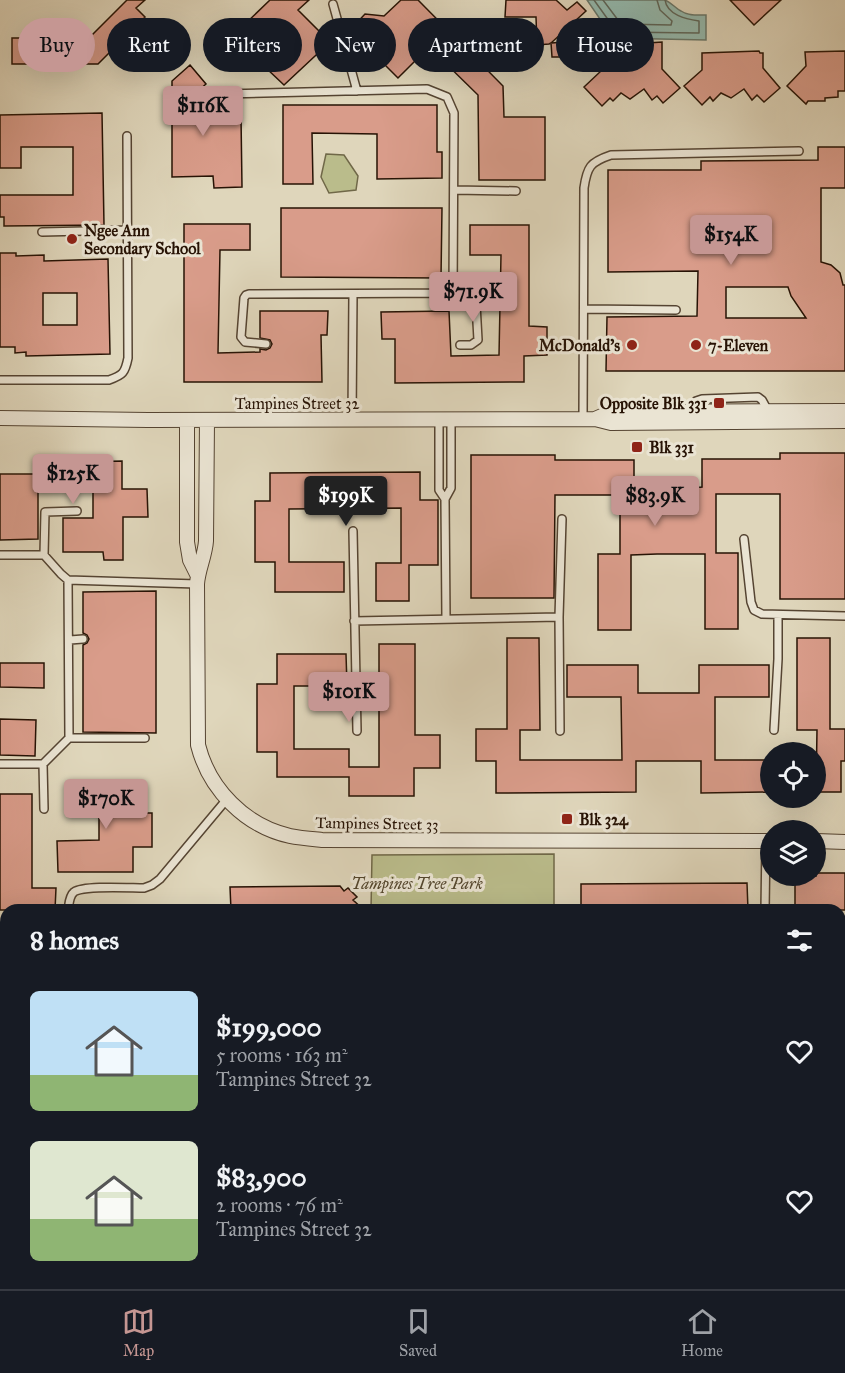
<!DOCTYPE html>
<meta charset="utf-8">
<style>
:root{--surface:#171b24;--page:#242831;--text:#f1f3f6;--muted:#9ea1a6;--line:#363941;--accent:#c59692}
body{margin:0;font-family:"IM FELL Great Primer",serif;background:var(--page);color:var(--text);height:100vh;display:flex;flex-direction:column;font-size:22px;white-space:nowrap}
*{box-sizing:border-box;margin:0}
p{font-size:20px;color:var(--muted)}
.icon{flex:none;width:33px;height:33px;fill:none;stroke:currentColor;stroke-width:2;stroke-linecap:round;stroke-linejoin:round}
.map{position:relative;flex:1;overflow:hidden}
.details{position:absolute;left:0px;top:904px;width:846px;height:386px;display:flex;flex-direction:column;background:var(--surface);border-radius:18px 18px 0 0;box-shadow:0 6px 24px #0002}
.details>*{flex:none}
.banner{position:absolute;left:18px;top:18px;width:810px;height:54px;display:flex;gap:12px}
.buttons{position:absolute;left:760px;top:742px;display:grid;gap:12px}
.buttons a{display:grid;place-items:center;width:66px;height:66px;border-radius:50%;background:var(--surface);box-shadow:0 6px 24px #0002;font-size:30px}
.price{position:absolute;translate:-50% -51px;padding:0 14px;border-radius:6px;background:var(--accent);color:#111;font-size:20px;line-height:39px;filter:drop-shadow(0 2px 3px #0008)}
.price::after{content:'';position:absolute;left:50%;top:36px;width:18px;height:14px;margin-left:-9px;background:inherit;clip-path:polygon(0 0,100% 0,50% 100%)}
.price.current{background:#222;color:#fff}
ul{padding:0;list-style:none}
li{display:flex;align-items:center;gap:18px;height:150px;padding:0 30px}
li span{display:grid;place-items:center;flex:none;width:168px;height:120px;border-radius:9px;color:#555}
li>.icon{margin-inline-start:auto}
span .icon{width:72px;height:72px;fill:#fffc;stroke-width:1}
li b{font-size:26px}
h2{display:flex;justify-content:space-between;align-items:center;height:72px;padding:0 30px;font-size:26px}
.pill{padding:0 21px;border-radius:27px;background:var(--surface);box-shadow:0 6px 24px #0002;font-size:21px;line-height:54px}
.pill.current{background:var(--accent);color:#111}
.tab-bar{display:flex;justify-content:space-around;align-items:center;height:84px;border-top:2px solid var(--line);background:var(--surface);font-size:16px;color:var(--muted)}
.tab-bar a{display:grid;justify-items:center;gap:3px}
.tab-bar .current{color:var(--accent)}
.map>svg:first-child{display:block}
</style>
<div class="map">
<svg width="845" height="1289" viewBox="0 0 845 1289">
<rect width="100%" height="100%" fill="#dfd6bb"/>
<filter id="stains"><feTurbulence type="fractalNoise" baseFrequency=".00333" numOctaves="4"/><feColorMatrix values="0 0 0 0 .2 0 0 0 0 .09 0 0 0 0 .02 0 0 0 .5 -.17"/></filter>
<radialGradient id="worn" r=".72"><stop offset=".6" stop-color="#630" stop-opacity="0"/><stop offset="1" stop-color="#630" stop-opacity=".3"/></radialGradient>
<path fill="#babc8b" stroke="#706848" stroke-width="1.5" d="M 326,154 L 344,155 L 358,176 L 356,190 L 329,193 L 321,177 Z
M 554,854 L 554,910 L 371,910 L 372,855 Z"/>
<path fill="#94b9ad" stroke="#68776a" stroke-width="1.5" d="M 587,0 L 665,0 C 672,3 675,8 681,11 C 688,16 698,15 706,15 L 706,40 L 613,38 Z"/>
<g fill="none" stroke-linecap="round" stroke-linejoin="round">
<path stroke="#5e6659" stroke-width="1.5" d="M 594,0 L 617,32 L 699,33 L 699,21 C 686,19 667,15 665,0
M 603,0 L 621,24 L 671,25 L 672,21 L 660,10 L 657,0"/>
</g>
<path fill="#d99c8a" stroke="#271305" stroke-width="1.5" fill-rule="evenodd" d="M 127,0 L 145,0 L 136,8 L 145,17 L 98,64 L 12,64 L 12,38 L 89,38 Z
M 270,0 L 309,0 L 298,10 L 330,42 L 284,85 L 265,67 L 278,55 L 243,26 Z
M 401,0 L 418,0 L 503,86 L 504,117 L 545,117 L 545,180 L 479,180 L 478,95 L 429,47 L 398,78 L 350,30 L 365,14 L 384,16 Z
M 506,0 L 556,0 L 567,10 L 577,2 L 586,11 L 551,43 L 564,42 L 565,57 L 552,57 L 551,43 L 549,44 L 537,45 L 536,17 L 505,17 Z
M 730,0 L 781,0 L 754,25 Z
M 662,42 L 662,69 L 680,88 L 663,103 L 657,96 L 652,100 L 644,89 L 630,99 L 621,93 L 613,101 L 610,98 L 602,106 L 584,87 L 601,71 L 602,46 L 614,46 L 614,53 L 648,52 L 648,43 Z
M 759,51 L 760,53 L 763,53 L 763,68 L 780,88 L 764,102 L 757,95 L 752,100 L 744,89 L 731,98 L 721,93 L 713,101 L 710,97 L 702,105 L 684,86 L 702,70 L 702,53 Z
M 845,51 L 845,91 L 838,91 L 838,97 L 825,98 L 825,101 L 808,101 L 806,104 L 787,86 L 806,66 L 805,52 Z
M 190,65 L 206,84 L 197,92 L 197,117 L 241,117 L 242,187 L 214,188 L 213,176 L 172,177 L 172,81 Z
M 283,105 L 437,105 L 437,152 L 442,152 L 442,178 L 377,179 L 377,134 L 312,133 L 313,184 L 283,184 Z
M 102,113 L 104,225 L 4,226 L 4,217 L 0,217 L 0,195 L 73,195 L 73,147 L 21,147 L 21,168 L 0,168 L 0,115 Z
M 818,147 L 845,147 L 845,188 L 821,188 L 821,262 L 831,265 L 840,273 L 843,285 L 845,285 L 845,371 L 606,371 L 607,317 L 697,316 L 698,271 L 608,272 L 608,170 L 701,170 L 701,161 L 818,160 ZM 726,287 L 788,287 L 791,296 L 806,318 L 726,318 Z
M 281,208 L 442,208 L 441,278 L 281,277 Z
M 184,224 L 250,224 L 250,250 L 220,250 L 218,353 L 260,352 L 260,349 L 266,350 L 270,348 L 272,344 L 270,340 L 260,338 L 260,311 L 328,311 L 327,335 L 321,335 L 322,382 L 184,382 Z
M 470,225 L 529,225 L 529,326 L 547,327 L 547,355 L 524,356 L 524,382 L 395,383 L 395,339 L 382,339 L 381,312 L 449,311 L 451,356 L 499,355 L 501,255 L 470,255 Z
M 0,253 L 16,253 L 16,256 L 44,255 L 44,261 L 108,259 L 110,354 L 26,356 L 26,352 L 15,353 L 15,347 L 0,347 ZM 43,293 L 77,293 L 77,325 L 43,325 Z
M 780,453 L 845,453 L 845,599 L 780,599 L 780,494 L 716,494 L 716,553 L 738,553 L 738,629 L 705,629 L 705,554 L 657,554 L 631,555 L 631,630 L 598,630 L 598,554 L 620,554 L 620,495 L 555,495 L 554,598 L 471,598 L 471,455 L 555,455 L 555,460 L 634,460 L 634,489 L 679,489 L 702,487 L 702,459 L 780,459 Z
M 48,459 L 81,459 L 81,462 L 122,461 L 122,489 L 147,489 L 148,517 L 123,517 L 123,560 L 104,560 L 103,552 L 63,552 L 63,518 L 93,518 L 93,491 L 38,491 L 38,539 L 0,540 L 0,474 L 48,474 Z
M 420,472 L 420,500 L 438,500 L 438,565 L 409,565 L 409,601 L 376,601 L 376,563 L 401,563 L 401,508 L 289,509 L 289,562 L 344,562 L 344,592 L 275,592 L 275,562 L 255,562 L 255,501 L 270,501 L 270,473 Z
M 156,591 L 156,733 L 83,732 L 83,645 L 87,643 L 89,639 L 87,635 L 83,633 L 83,592 Z
M 507,638 L 539,638 L 540,730 L 520,730 L 520,760 L 622,760 L 621,697 L 567,697 L 567,665 L 638,665 L 638,693 L 699,693 L 699,665 L 769,665 L 769,697 L 715,697 L 715,760 L 771,760 L 771,792 L 701,793 L 701,761 L 636,761 L 636,792 L 496,793 L 496,761 L 476,761 L 476,729 L 507,729 Z
M 797,638 L 830,638 L 830,729 L 845,729 L 845,761 L 841,761 L 841,792 L 816,792 L 817,730 L 797,730 Z
M 379,644 L 415,644 L 415,735 L 440,735 L 440,768 L 414,768 L 414,796 L 349,796 L 349,777 L 277,777 L 277,752 L 257,752 L 257,684 L 277,684 L 277,654 L 346,654 L 347,686 L 294,686 L 294,749 L 349,749 L 349,767 L 379,767 Z
M 0,663 L 44,663 L 44,688 L 0,687 Z
M 0,719 L 36,720 L 35,756 L 0,755 Z
M 70,783 L 130,783 L 130,813 L 152,813 L 152,847 L 133,847 L 133,872 L 58,872 L 57,841 L 99,840 L 99,812 L 70,812 Z
M 0,794 L 32,794 L 32,888 L 56,888 L 55,910 L 0,910 Z
M 816,873 L 845,873 L 845,910 L 795,910 L 795,876 L 816,876 Z
M 747,883 L 748,910 L 718,910 L 718,909 L 581,910 L 581,884 Z
M 340,886 L 344,891 L 348,888 L 357,897 L 353,900 L 364,910 L 231,910 L 230,887 Z"/>
<g fill="none" stroke-linecap="round" stroke-linejoin="round">
<g stroke="#554432" stroke-width="10">
<path id="lane" d="M 333,4 L 357,91
M 225,94 L 427,89 L 447,97 L 454,113 L 453,293
M 454,190 L 516,191
M 42,232 L 127,230
M 584,309 L 676,310
M 266,344 L 245,342 L 241,337 L 244,298 L 246,295 L 249,294 L 453,293 L 470,297 L 474,300 L 476,304 L 478,340 L 471,345 L 460,345
M 0,380 L 109,380 C 123,375 125,373 128,358 L 127,136
M 687,411 L 696,401 L 702,399 L 758,397 L 762,400 L 768,411
M 352,419 L 353,294
M 439,419 L 439,490 L 445,499
M 583,419 L 584,188 C 587,167 590,162 611,155 L 799,151
M 77,511 L 45,512 L 44,555 L 61,574 L 68,580 L 197,584
M 353,531 L 357,731
M 744,539 L 751,602 L 754,610 L 762,614 L 845,616
M 0,555 L 44,555
M 446,619 L 445,499 L 451,488 L 451,419
M 354,621 L 559,617
M 70,640 L 83,639
M 774,730 L 778,659 L 778,615
M 560,731 L 559,617 L 562,519
M 69,738 L 145,738
M 0,764 L 43,764 L 69,738 L 68,580
M 43,764 L 44,809
M 68,910 C 69,905 69,896 74,892 C 84,885 130,888 144,888 L 152,885 L 160,879 L 227,799
M 765,910 L 766,841
M 840,972 L 845,972
M 0,1078 L 6,1078
M 0,1136 L 6,1136
M 0,1184 L 6,1184"/>
</g>
<g stroke="#554432" stroke-width="16">
<path id="street" d="M 0,418 L 148,420 L 595,419 L 611,423 L 845,421
M 595,419 L 611,412 L 845,411
M 187,420 L 187,542 L 190,560 L 197,574
M 207,420 L 206,541 C 205,556 198,569 197,584 L 198,745 C 209,789 245,826 290,836 C 300,838 312,839 322,840 L 771,841
M 816,841 L 845,842"/>
</g>
<g stroke="#271305" stroke-width="28">
<path id="highway" d="M 840,1185 L 845,1185
M 840,1237 L 845,1237
M 840,1265 L 845,1264
M 233,1289 L 245,1284
M 267,1289 L 278,1284
M 414,1289 L 432,1284
M 532,1289 L 589,1284
M 824,1289 L 845,1288"/>
</g>
<use href="#lane" stroke="#eae4d3" stroke-width="7"/>
<use href="#street" stroke="#eae4d3" stroke-width="14"/>
<use href="#highway" stroke="#e0bb7e" stroke-width="26"/>
</g>
<g fill="#8f2418" stroke="#eae4d3" stroke-width="2">
<circle cx="72" cy="239" r="6"/>
<circle cx="632" cy="345" r="6"/>
<circle cx="696" cy="345" r="6"/>
<rect x="713" y="397" width="12" height="12" rx="3"/>
<rect x="631" y="441" width="12" height="12" rx="3"/>
<rect x="561" y="813" width="12" height="12" rx="3"/>
</g>
<g text-anchor="middle" stroke-width="6" stroke-linejoin="round" paint-order="stroke">
<g font-size="16" font-weight="bold" fill="#271305" stroke="#eae4d3" text-anchor="start">
<text x="84" y="236">Ngee Ann<tspan x="84" dy="18">Secondary School</tspan></text>
<text x="620" y="351" text-anchor="end">McDonald's</text>
<text x="708" y="351">7-Eleven</text>
<text x="707" y="409" text-anchor="end">Opposite Blk 331</text>
<text x="649" y="453">Blk 331</text>
<text x="579" y="825">Blk 324</text>
</g>
<g font-size="16" fill="#271305" stroke="#eae4d3">
<text x="297" y="409">Tampines Street 32</text>
<text transform="translate(377 823) rotate(1)" y="6">Tampines Street 33</text>
</g>
<g font-size="16" font-style="italic" fill="#53462d" stroke="#eae4d3">
<text x="417" y="889">Tampines Tree Park</text>
</g>
</g>
<rect width="100%" height="100%" filter="url(#stains)"/>
<rect width="100%" height="100%" fill="url(#worn)"/>
</svg>
<div class="buttons">
<a><svg class="icon" aria-label="locate" viewBox="0 0 24 24"><circle cx="12" cy="12" r="6"/><path d="M12 2v4M12 18v4M2 12h4M18 12h4"/></svg></a>
<a><svg class="icon" aria-label="layers" viewBox="0 0 24 24"><path d="M12 4l9 5-9 5-9-5zM3 14l9 5 9-5"/></svg></a>
</div>
<b class="price" style="left:203px;top:137px">$116K</b>
<b class="price" style="left:731px;top:266px">$154K</b>
<b class="price" style="left:473px;top:323px">$71.9K</b>
<b class="price" style="left:73px;top:505px">$125K</b>
<b class="price current" style="left:346px;top:527px">$199K</b>
<b class="price" style="left:655px;top:527px">$83.9K</b>
<b class="price" style="left:349px;top:723px">$101K</b>
<b class="price" style="left:106px;top:830px">$170K</b>
<div class="banner">
<a class="pill current">Buy</a>
<a class="pill">Rent</a>
<a class="pill">Filters</a>
<a class="pill">New</a>
<a class="pill">Apartment</a>
<a class="pill">House</a>
</div>
<section class="details">
<h2>8 homes<svg class="icon" aria-label="filters" viewBox="0 0 24 24"><path d="M4 7h16M4 17h16"/><circle cx="9" cy="7" r="2"/><circle cx="15" cy="17" r="2"/></svg></h2>
<ul>
<li><span style="background:linear-gradient(#bfe0f5 70%,#8fb573 0)"><svg class="icon" aria-label="home" viewBox="0 0 24 24"><path d="M3 11l9-7 9 7M6 9v11h12V9"/></svg></span><div><b>$199,000</b><p>5 rooms · 163 m²</p><p>Tampines Street 32</p></div><svg class="icon" aria-label="heart" viewBox="0 0 24 24"><path d="M12 20l-8-8c-3-5 5-10 8-4 3-6 11-1 8 4z"/></svg></li>
<li><span style="background:linear-gradient(#dfe7d0 65%,#8fb573 0)"><svg class="icon" aria-label="home" viewBox="0 0 24 24"><path d="M3 11l9-7 9 7M6 9v11h12V9"/></svg></span><div><b>$83,900</b><p>2 rooms · 76 m²</p><p>Tampines Street 32</p></div><svg class="icon" aria-label="heart" viewBox="0 0 24 24"><path d="M12 20l-8-8c-3-5 5-10 8-4 3-6 11-1 8 4z"/></svg></li>
</ul>
</section>
</div>
<nav class="tab-bar">
<a class="current"><svg class="icon" aria-label="map" viewBox="0 0 24 24"><path d="M3 6l6-2 6 2 6-2v14l-6 2-6-2-6 2zM9 4v14M15 6v14"/></svg>Map</a>
<a><svg class="icon" aria-label="saved" viewBox="0 0 24 24"><path d="M7 4h10v16l-5-4-5 4z"/></svg>Saved</a>
<a><svg class="icon" aria-label="home" viewBox="0 0 24 24"><path d="M3 11l9-7 9 7M6 9v11h12V9"/></svg>Home</a>
</nav>
